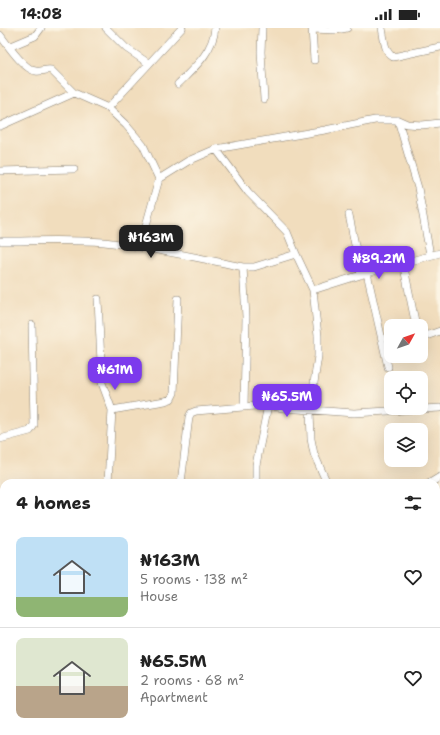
<!DOCTYPE html>
<meta charset="utf-8">
<style>
:root{--surface:#fff;--page:#f2f2f2;--text:#222;--muted:#767676;--line:#e0e0e0;--accent:#7c3aed}
body{margin:0;font-family:"Shantell Sans",sans-serif;background:var(--page);color:var(--text);height:100vh;display:flex;flex-direction:column;font-size:15px;white-space:nowrap}
*{box-sizing:border-box;margin:0}
p{font-size:13px;color:var(--muted)}
.icon{flex:none;width:22px;height:22px;fill:none;stroke:currentColor;stroke-width:2;stroke-linecap:round;stroke-linejoin:round}
.map{position:relative;flex:1;overflow:hidden}
.details{position:absolute;left:0px;top:451px;width:440px;height:256px;display:flex;flex-direction:column;background:var(--surface);border-radius:12px 12px 0 0;box-shadow:0 4px 16px #0002}
.details>*{flex:none}
.needle{width:26px;rotate:50deg}
.controls{position:absolute;left:384px;top:291px;display:grid;gap:8px}
.controls a{display:grid;place-items:center;width:44px;height:44px;border-radius:8px;background:var(--surface);box-shadow:0 4px 16px #0002;font-size:20px}
.price{position:absolute;translate:-50% -34px;padding:0 9px;border-radius:8px;background:var(--accent);color:#fff;font-size:13px;line-height:26px;filter:drop-shadow(0 1px 2px #0008)}
.price::after{content:'';position:absolute;left:50%;top:24px;width:12px;height:9px;margin-left:-6px;background:inherit;clip-path:polygon(0 0,100% 0,50% 100%)}
.price.selected{background:#222;color:#fff}
ul{padding:0;list-style:none}
li{display:flex;align-items:center;gap:12px;height:100px;padding:0 16px}
li+li{border-top:1px solid var(--line)}
li span{display:grid;place-items:center;flex:none;width:112px;height:80px;border-radius:8px;color:#555}
li>.icon{margin-inline-start:auto}
span .icon{width:48px;height:48px;fill:#fffc;stroke-width:1}
li b{font-size:17px}
h2{display:flex;justify-content:space-between;align-items:center;height:48px;padding:0 16px;font-size:17px}
.status{display:flex;justify-content:space-between;align-items:center;height:28px;padding:0 20px;background:var(--surface);direction:ltr}
.status svg{height:11px;fill:currentColor}
.map>svg:first-child{display:block}
</style>
<div class="status"><b>14:08</b><svg viewBox="0 0 49 12"><path d="M0 12V9h3v3zM5 12V6h3v6zM10 12V3h3v9zM15 12V0h3v12zM26 1h20v11H26zM47 4h2v5h-2z"/></svg></div>
<div class="map">
<svg width="440" height="707" viewBox="0 0 440 707">
<rect width="100%" height="100%" fill="#fcf5e5"/>
<filter id="ink" filterUnits="userSpaceOnUse"><feTurbulence type="fractalNoise" baseFrequency=".025" numOctaves="2"/><feDisplacementMap in="SourceGraphic" scale="8" xChannelSelector="R" yChannelSelector="G"/><feConvolveMatrix kernelMatrix="1 2 1 2 8 2 1 2 1" color-interpolation-filters="sRGB"/></filter>
<filter id="wash" filterUnits="userSpaceOnUse"><feTurbulence type="fractalNoise" baseFrequency=".012" numOctaves="4" result="noise"/><feDisplacementMap in="SourceGraphic" scale="16" xChannelSelector="R" yChannelSelector="G"/><feGaussianBlur stdDeviation="0.9" result="paint"/><feColorMatrix in="noise" values="0 0 0 0 0 0 0 0 0 0 0 0 0 0 0 0 0 1.4 0 .05"/><feComposite in="paint" operator="in"/></filter>
<g filter="url(#wash)">
<rect width="100%" height="100%" fill="#f1ddbd"/>
</g>
<g filter="url(#ink)">
<g fill="none" stroke-linecap="round" stroke-linejoin="round">
<g stroke="#867c6c" stroke-width="8">
<path id="minor" d="M 106,0 L 126,20 L 148,35
M 262,0 L 261,24 L 264,71
M 312,0 L 314,32
M 382,0 C 384,9 384,24 393,29 L 440,19
M 312,1 L 336,2 L 347,0
M 0,7 C 7,16 24,42 36,43 C 41,44 46,41 51,42 L 74,65 L 108,80 L 126,97 L 143,117 L 159,151
M 9,19 L 35,8 L 41,0
M 178,56 C 194,40 213,24 215,0
M 108,80 L 182,0
M 398,92 L 418,160 L 430,227
M 0,98 L 74,65
M 216,121 L 248,164 L 287,204 L 296,226 L 313,262 L 318,308 L 318,328 L 310,382 L 311,411 L 314,426 L 327,455
M 0,143 L 74,141
M 349,187 L 361,247
M 0,213 C 35,213 70,211 104,214 C 151,219 198,230 243,239 L 254,239 L 296,226
M 140,219 L 159,151 L 188,133 L 216,121 L 325,102 L 375,92 L 398,92 L 407,96 L 422,97 L 440,95
M 403,235 L 416,298
M 243,239 L 246,289 L 244,379
M 367,245 L 388,339
M 313,262 L 367,245 L 440,225
M 98,271 L 102,355 L 112,382 L 108,455
M 421,306 L 429,307 L 440,303
M 112,382 L 165,373 L 171,371 L 174,365 L 178,271
M 0,411 L 30,403 L 34,397 L 32,297
M 181,455 L 189,389 L 191,385 L 196,383 L 268,377 L 283,380 L 354,385 L 440,380
M 256,455 L 256,437 L 268,377
M 430,455 L 440,449
M 0,489 L 4,490
M 436,541 L 440,541
M 0,622 L 4,622
M 0,688 L 4,688
M 63,703 L 63,707
M 142,703 L 144,707
M 211,703 L 233,707
M 36,707 L 38,703
M 329,707 L 331,703"/>
</g>
<use href="#minor" stroke="#fff" stroke-width="7"/>
</g>
</g>
</svg>
<div class="controls">
<a><svg class="needle" viewBox="-14 -14 28 28"><path d="M0-13l5 13h-10z" fill="#e53935"/><path d="M0 13l5-13h-10z" fill="#767676"/></svg></a>
<a><svg class="icon" aria-label="locate" viewBox="0 0 24 24"><circle cx="12" cy="12" r="6"/><path d="M12 2v4M12 18v4M2 12h4M18 12h4"/></svg></a>
<a><svg class="icon" aria-label="layers" viewBox="0 0 24 24"><path d="M12 4l9 5-9 5-9-5zM3 14l9 5 9-5"/></svg></a>
</div>
<b class="price selected" style="left:151px;top:231px">₦163M</b>
<b class="price" style="left:379px;top:252px">₦89.2M</b>
<b class="price" style="left:115px;top:363px">₦61M</b>
<b class="price" style="left:287px;top:390px">₦65.5M</b>
<section class="details">
<h2>4 homes<svg class="icon" aria-label="filters" viewBox="0 0 24 24"><path d="M4 7h16M4 17h16"/><circle cx="9" cy="7" r="2"/><circle cx="15" cy="17" r="2"/></svg></h2>
<ul>
<li><span style="background:linear-gradient(#bfe0f5 75%,#8fb573 0)"><svg class="icon" aria-label="home" viewBox="0 0 24 24"><path d="M3 11l9-7 9 7M6 9v11h12V9"/></svg></span><div><b>₦163M</b><p>5 rooms · 138 m²</p><p>House</p></div><svg class="icon" aria-label="heart" viewBox="0 0 24 24"><path d="M12 20l-8-8c-3-5 5-10 8-4 3-6 11-1 8 4z"/></svg></li>
<li><span style="background:linear-gradient(#dfe7d0 60%,#b9a48a 0)"><svg class="icon" aria-label="home" viewBox="0 0 24 24"><path d="M3 11l9-7 9 7M6 9v11h12V9"/></svg></span><div><b>₦65.5M</b><p>2 rooms · 68 m²</p><p>Apartment</p></div><svg class="icon" aria-label="heart" viewBox="0 0 24 24"><path d="M12 20l-8-8c-3-5 5-10 8-4 3-6 11-1 8 4z"/></svg></li>
</ul>
</section>
</div>
